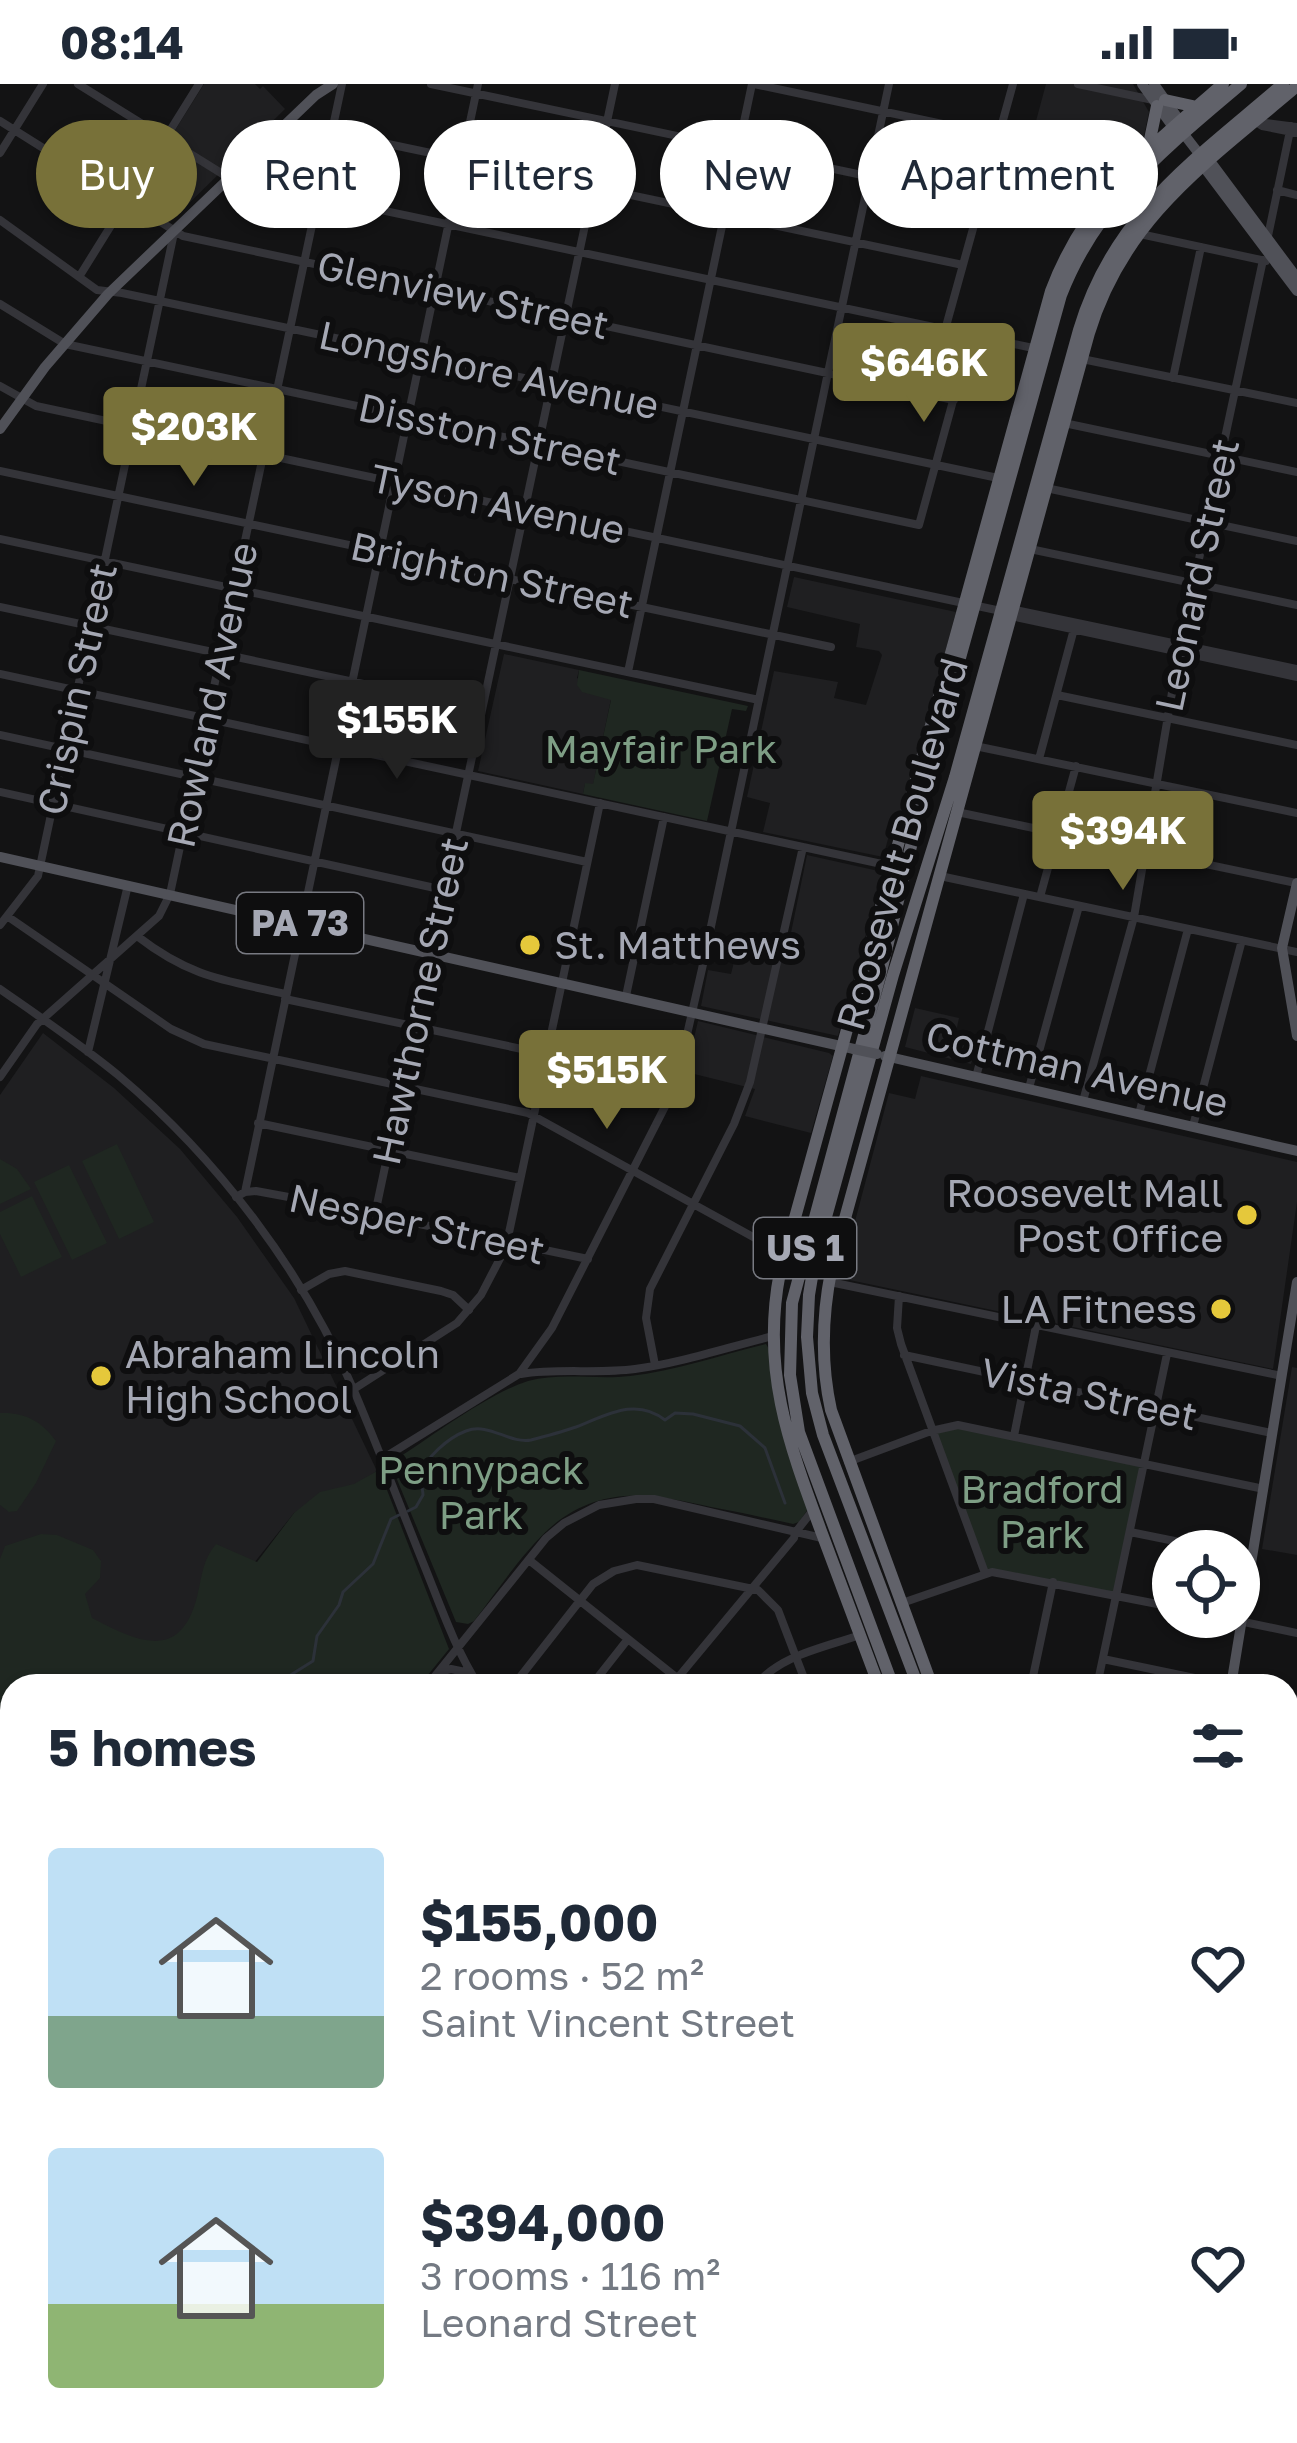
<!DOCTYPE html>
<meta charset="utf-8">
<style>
:root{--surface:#fff;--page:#f2f2f3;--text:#1f2937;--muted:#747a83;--accent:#787139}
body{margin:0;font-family:"Golos Text",sans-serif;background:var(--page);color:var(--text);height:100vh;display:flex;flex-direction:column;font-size:45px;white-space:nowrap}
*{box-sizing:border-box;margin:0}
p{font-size:39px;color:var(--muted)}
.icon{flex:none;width:66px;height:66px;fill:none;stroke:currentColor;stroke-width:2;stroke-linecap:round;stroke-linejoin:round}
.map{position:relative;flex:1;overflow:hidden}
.panel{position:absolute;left:0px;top:1590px;width:1299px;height:771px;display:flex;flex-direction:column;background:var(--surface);border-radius:36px 36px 0 0;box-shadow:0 3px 9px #0004}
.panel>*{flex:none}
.guide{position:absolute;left:36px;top:36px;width:1227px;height:108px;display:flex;gap:24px}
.fabs{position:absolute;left:1152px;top:1446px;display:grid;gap:24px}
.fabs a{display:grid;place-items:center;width:108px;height:108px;border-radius:50%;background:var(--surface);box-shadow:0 3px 9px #0004;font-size:60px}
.price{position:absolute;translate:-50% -102px;padding:0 27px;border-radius:12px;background:var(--accent);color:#fff;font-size:39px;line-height:78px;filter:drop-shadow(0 3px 6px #0008)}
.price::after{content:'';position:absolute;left:50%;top:72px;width:36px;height:27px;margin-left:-18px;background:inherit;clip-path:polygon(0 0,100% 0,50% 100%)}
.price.selected{background:#222;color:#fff}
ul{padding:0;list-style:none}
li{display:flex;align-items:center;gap:36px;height:300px;padding:0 48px}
li span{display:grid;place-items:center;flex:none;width:336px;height:240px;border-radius:12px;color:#555}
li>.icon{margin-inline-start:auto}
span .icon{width:144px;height:144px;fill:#fffc;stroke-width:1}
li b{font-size:51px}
h2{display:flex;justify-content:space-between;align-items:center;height:144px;padding:0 48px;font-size:51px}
.tag{padding:0 42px;border-radius:54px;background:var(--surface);box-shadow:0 3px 9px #0004;font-size:42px;line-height:108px}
.tag.selected{background:var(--accent);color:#fff}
.status{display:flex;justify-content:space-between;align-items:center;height:84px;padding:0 60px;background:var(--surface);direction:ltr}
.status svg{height:33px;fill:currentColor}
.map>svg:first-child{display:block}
</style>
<div class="status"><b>08:14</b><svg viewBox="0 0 49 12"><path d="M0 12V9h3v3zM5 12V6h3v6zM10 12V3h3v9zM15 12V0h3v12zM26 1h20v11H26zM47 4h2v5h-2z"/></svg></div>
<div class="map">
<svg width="1297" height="2359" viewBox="0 0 1297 2359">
<rect width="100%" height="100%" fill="#131314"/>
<path fill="#1f1f21" d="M 204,0 L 255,0 L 260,5 L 263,2 L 285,25 L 170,138 L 132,115 Z
M 1046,0 L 1133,0 L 1149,28 L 1143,56 L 1114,86 L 1080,129 L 1059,125 L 1064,98 L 1022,89 Z
M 794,493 L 956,528 L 901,731 L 895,730 L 883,773 L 763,748 L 770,719 L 747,713 L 774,587 L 838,598 L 834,614 L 866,621 L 882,571 L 879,567 L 856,563 L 860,540 L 787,523 Z
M 504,570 L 579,586 L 577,594 L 611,615 L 593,701 L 585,700 L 583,710 L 478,687 Z
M 807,771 L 883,788 L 838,952 L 701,922 L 708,886 L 731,890 L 738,862 L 786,873 Z
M 915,924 L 959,934 L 954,957 L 976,963 L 971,980 L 905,963 Z
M 698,937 L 829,969 L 833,972 L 811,1049 L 745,1032 L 755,1005 L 686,988 Z
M 43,949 L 114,1004 L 180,1065 L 237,1133 L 294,1214 L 377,1387 L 355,1401 L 294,1429 L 250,1484 L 163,1582 L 0,1476 L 0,1011 Z
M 921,992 L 1297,1078 L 1297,1118 L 1273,1285 L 840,1194 L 889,1009 L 915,1015 Z
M 1292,1283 L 1297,1284 L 1297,1471 L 1262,1465 Z"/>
<path fill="#1f2721" d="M 579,586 L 748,622 L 746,627 L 732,625 L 707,737 L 583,710 L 585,699 L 593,700 L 611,616 L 582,608 L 577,601 Z
M 117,1060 L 154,1138 L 119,1155 L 82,1077 Z
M 0,1075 L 17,1085 L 31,1105 L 0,1120 Z
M 69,1081 L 107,1159 L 72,1176 L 34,1098 Z
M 32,1112 L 62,1173 L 21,1193 L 0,1150 L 0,1128 Z
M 766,1260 L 769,1265 C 773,1322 788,1372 808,1425 L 799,1438 L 793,1440 C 766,1434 738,1428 711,1423 C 652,1410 602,1400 551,1443 C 522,1469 498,1506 474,1537 L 468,1540 L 456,1538 L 391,1381 L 392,1378 C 430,1354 487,1310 528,1297 C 561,1288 596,1296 630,1292 C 675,1287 721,1271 766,1260 Z
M 0,1329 C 24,1328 42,1337 56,1357 L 36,1399 L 17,1427 L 9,1428 L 0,1421 Z
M 958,1341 L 1144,1381 L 1116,1511 L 985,1489 L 931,1347 Z
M 377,1387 L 380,1388 L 449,1565 L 419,1602 L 12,1602 L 12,1976 L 0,1974 L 0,1475 L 5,1462 L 41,1450 L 57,1451 L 93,1466 L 101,1477 L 100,1494 L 85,1510 L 92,1534 C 136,1557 180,1579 197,1513 C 202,1493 202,1477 216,1460 L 257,1478 L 294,1429 L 320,1408 L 354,1400 Z
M 0,1983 L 12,1985 L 12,2043 L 0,2030 Z
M 106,2349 L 327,2349 L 330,2359 L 105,2359 Z
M 1118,2349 L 1167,2349 L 1215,2359 L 1115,2359 Z"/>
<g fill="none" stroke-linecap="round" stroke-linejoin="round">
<path stroke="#2c3139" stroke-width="3" d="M 408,1427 L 416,1423 L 423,1411 C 423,1405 420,1399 421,1393 C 423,1374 450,1353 466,1347 C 489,1338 509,1360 531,1356 C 546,1352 562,1348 576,1343 C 607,1331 636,1313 665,1336 L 675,1329 L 693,1330 L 740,1342 L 765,1364 L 785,1419
M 273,1602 L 313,1577 L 317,1552 L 339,1521 L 343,1508 L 373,1480 L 391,1435 L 399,1431"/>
<path stroke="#343439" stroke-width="8" d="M 78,0 L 229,94 L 1033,264
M 431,0 L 1085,138
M 754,0 L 999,52
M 1078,0 L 1153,16
M 0,37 L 183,152 L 954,316
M 1256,38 L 1262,42 L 1297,49
M 1257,38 L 1297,43
M 331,48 L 963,181
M 0,69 L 43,0
M 1277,106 L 1297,111
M 0,136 L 97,206 L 122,209 L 998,394
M 1140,150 L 1266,177
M 1268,152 L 1291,42
M 79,193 L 199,0
M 0,220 L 65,260 L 919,441 L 971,251
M 945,246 L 1013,0
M 1082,275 L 1297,319
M 1173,294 L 1201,163
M 0,302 L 36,322 L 1001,527 L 1011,532 L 1297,593
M 1064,339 L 1297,388
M 0,387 L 831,563
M 1046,404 L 1297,457
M 0,455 L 759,616
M 1030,465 L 1297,521
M 0,523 L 482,625
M 1011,525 L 1297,585
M 628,588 L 752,0
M 0,590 L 891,782
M 1057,611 L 1297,661
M 0,651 L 587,778
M 975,662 L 1297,729
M 1039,675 L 1074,545
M 0,708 L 444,806
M 957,728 L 1296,799
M 940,792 L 1297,868
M 1040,813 L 1076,682
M 7,832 L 171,945 L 204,960 L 528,1029 L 784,1170
M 0,841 L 38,792 L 174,149
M 137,852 C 190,893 223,896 286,910
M 0,905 C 40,933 80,960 118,991 C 218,1075 304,1188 355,1309 C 380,1368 402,1427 426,1486 C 442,1526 456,1566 479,1602
M 626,912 L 664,733
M 285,915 L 669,996 L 674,1002
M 88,968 L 128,801
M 0,993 L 37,940 L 159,832 L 170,810 L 342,0
M 976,993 L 1024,810
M 1029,1004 L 1079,822
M 1083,1017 L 1134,833 L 1178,573 L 1263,176
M 1139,1030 L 1188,845
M 258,1039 L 520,1094
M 1193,1042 L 1242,856
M 245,1108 L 256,1107 L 294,1114 L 588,1175
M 236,1113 L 245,1108 L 478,0
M 375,1130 L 615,0
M 830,1198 L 1282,1292
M 301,1206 L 329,1190 L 345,1187 L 441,1207 L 453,1211 L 469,1226
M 899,1212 L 897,1244 L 901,1260 L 985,1489
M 904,1271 L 1272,1349
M 655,1281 L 646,1234 L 650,1205 L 734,1040 L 750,998 L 803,763
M 521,1290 C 559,1284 597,1290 635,1285 C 681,1279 728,1263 773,1252
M 354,1305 L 457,1239 L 481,1211 L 506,1163 L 600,719
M 1014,1352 L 1036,1242
M 382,1375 L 519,1290 L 552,1244 L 675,1003 L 702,885 L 889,0
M 848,1378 L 931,1347 L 958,1341 L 1264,1405
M 1130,1448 L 1224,1467
M 1239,1470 L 1251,1473
M 529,1476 L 687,1602
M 902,1519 L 992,1488 L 1173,1523
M 1220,1533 L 1297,1549
M 1103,1575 L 1233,1602
M 439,1588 L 451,1585 L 470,1589
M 427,1602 L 546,1454 L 564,1439 L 599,1421 L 636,1415 L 654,1415 L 822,1454
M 513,1602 L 593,1500 L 614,1487 L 637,1481 L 758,1506 L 778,1526 L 807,1602
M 591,1602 L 628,1555
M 671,1602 L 794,1454 L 795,1449 L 813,1426
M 755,1602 C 780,1571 823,1564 860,1551
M 1031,1602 L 1053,1498
M 1097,1602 L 1167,1270
M 1287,1613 L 1297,1615
M 1287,1682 L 1297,1684
M 1287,1747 L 1297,1749
M 1287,1790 L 1297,1787
M 1287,1940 L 1297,1894
M 1287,1958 L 1297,1961
M 1287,2029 L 1297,2031
M 0,2033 L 12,2048
M 0,2043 L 12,2065
M 1287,2096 L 1297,2098
M 0,2108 L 12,2104
M 0,2204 L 12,2213
M 1287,2222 L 1297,2169
M 1287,2300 L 1297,2301
M 335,2349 L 338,2359
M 404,2349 L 407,2359
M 531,2349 L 537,2359
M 1204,2349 L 1252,2359
M 36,2359 L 36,2349
M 96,2359 L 97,2349
M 103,2359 L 103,2349
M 460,2359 L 470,2349
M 657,2359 L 660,2349
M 874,2359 L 876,2349
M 938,2359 L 939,2349
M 1107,2359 L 1109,2349"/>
<path stroke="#505158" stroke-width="10" d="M 1142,0 L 1173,43 L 1180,48
M 1154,0 L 1180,37 L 1183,49 L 1200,71 L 1203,82 L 1297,207
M 1204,74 L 1210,77 L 1297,194
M 0,345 L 45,283 L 108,210 L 316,11 L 333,0
M 0,773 L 854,965
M 1297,799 L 1282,864 L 1297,952
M 885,972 L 1297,1067
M 1231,1602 L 1297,1198
M 0,1978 L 12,1981
M 1287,2230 L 1297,2234
M 1287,2317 L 1297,2345
M 582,2359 L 613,2356 L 646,2359"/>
<path stroke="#61626a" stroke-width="12" d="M 1165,16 L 1197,23
M 1148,65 L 1157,22
M 879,1602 C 860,1550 840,1499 821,1447 C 788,1358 761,1284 780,1188 L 1051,207 C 1086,114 1150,63 1223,0
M 893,1602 L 799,1348 L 790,1291 L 792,1219 L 881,888 L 931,678 L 1061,211 C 1098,116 1166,64 1241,0
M 918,1602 L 823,1351 L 812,1309 L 807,1253 L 809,1211 L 816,1169 L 893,891 L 955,693 L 1079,246 C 1114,129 1195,76 1283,0
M 932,1602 L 831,1326 C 820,1276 822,1228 833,1178 L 1089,249 C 1124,133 1209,77 1297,2
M 753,2359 L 754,2349
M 768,2359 L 770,2349
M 783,2359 L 785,2349
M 802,2359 L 804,2349"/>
<path stroke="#505158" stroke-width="10" d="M 854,965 L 877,970"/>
</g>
<g fill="#e5c83b" stroke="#0e0e0f" stroke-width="4.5">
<circle cx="530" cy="861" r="12"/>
<circle cx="1247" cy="1131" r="12"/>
<circle cx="1221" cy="1225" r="12"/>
<circle cx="101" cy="1292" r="12"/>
</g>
<g text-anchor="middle" stroke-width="12" stroke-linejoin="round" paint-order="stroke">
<g fill="#0e0e0f" stroke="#787a82" stroke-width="3">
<rect x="237" y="809" width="126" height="60" rx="9"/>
<rect x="754" y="1134" width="102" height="60" rx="9"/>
</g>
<g font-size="36" font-weight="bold" fill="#a5a8b4">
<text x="300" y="852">PA 73</text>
<text x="805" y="1177">US 1</text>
</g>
<g font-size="39" fill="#a5a8b4" stroke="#0e0e0f">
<text transform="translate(463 211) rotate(12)" y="14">Glenview Street</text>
<text transform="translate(489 286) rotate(12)" y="14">Longshore Avenue</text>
<text transform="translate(490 350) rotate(12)" y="14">Disston Street</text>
<text transform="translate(498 420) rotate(12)" y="14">Tyson Avenue</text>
<text transform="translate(492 491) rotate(12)" y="14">Brighton Street</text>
<text transform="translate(1197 491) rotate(-78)" y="14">Leonard Street</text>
<text transform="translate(77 605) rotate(-78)" y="14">Crispin Street</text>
<text transform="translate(212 611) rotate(-78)" y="14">Rowland Avenue</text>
<text transform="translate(902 760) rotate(-74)" y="14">Roosevelt Boulevard</text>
<text transform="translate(420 917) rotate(-78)" y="14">Hawthorne Street</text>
<text transform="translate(1077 985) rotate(13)" y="14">Cottman Avenue</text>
<text transform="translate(417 1140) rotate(12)" y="14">Nesper Street</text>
<text transform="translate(1089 1310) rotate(12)" y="14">Vista Street</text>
</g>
<g font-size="39" fill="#7e9e85" stroke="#0e0e0f">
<text x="661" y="679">Mayfair Park</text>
<text x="481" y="1400">Pennypack<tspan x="481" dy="45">Park</tspan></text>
<text x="1042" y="1419">Bradford<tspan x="1042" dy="45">Park</tspan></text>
</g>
<g font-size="39" fill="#a5a8b4" stroke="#0e0e0f" text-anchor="start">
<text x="554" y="875">St. Matthews</text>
<text x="1223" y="1123" text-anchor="end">Roosevelt Mall<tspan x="1223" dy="45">Post Office</tspan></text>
<text x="1197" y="1239" text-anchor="end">LA Fitness</text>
<text x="125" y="1284">Abraham Lincoln<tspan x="125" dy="45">High School</tspan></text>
</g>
</g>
</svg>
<div class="fabs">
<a><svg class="icon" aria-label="locate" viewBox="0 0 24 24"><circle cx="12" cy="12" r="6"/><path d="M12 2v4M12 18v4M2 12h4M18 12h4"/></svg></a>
</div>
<b class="price" style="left:924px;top:341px">$646K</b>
<b class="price" style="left:194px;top:405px">$203K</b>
<b class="price selected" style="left:397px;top:698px">$155K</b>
<b class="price" style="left:1123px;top:809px">$394K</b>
<b class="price" style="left:607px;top:1048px">$515K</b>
<div class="guide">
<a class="tag selected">Buy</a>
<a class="tag">Rent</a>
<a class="tag">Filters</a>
<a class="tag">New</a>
<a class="tag">Apartment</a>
</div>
<section class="panel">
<h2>5 homes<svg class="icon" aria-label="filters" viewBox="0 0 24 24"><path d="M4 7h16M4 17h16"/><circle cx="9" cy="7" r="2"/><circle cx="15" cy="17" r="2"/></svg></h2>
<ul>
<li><span style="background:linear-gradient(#bfe0f5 70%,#7fa58c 0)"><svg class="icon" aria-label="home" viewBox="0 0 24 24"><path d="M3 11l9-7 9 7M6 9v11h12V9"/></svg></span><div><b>$155,000</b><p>2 rooms · 52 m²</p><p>Saint Vincent Street</p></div><svg class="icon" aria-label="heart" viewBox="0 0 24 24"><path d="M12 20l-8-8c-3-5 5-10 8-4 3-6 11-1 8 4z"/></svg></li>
<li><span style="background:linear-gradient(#bfe0f5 65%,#8fb573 0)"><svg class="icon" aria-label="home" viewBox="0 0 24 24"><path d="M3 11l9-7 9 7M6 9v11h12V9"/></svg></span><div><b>$394,000</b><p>3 rooms · 116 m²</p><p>Leonard Street</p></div><svg class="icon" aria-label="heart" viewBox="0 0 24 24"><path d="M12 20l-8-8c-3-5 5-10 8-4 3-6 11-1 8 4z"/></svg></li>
</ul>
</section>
</div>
